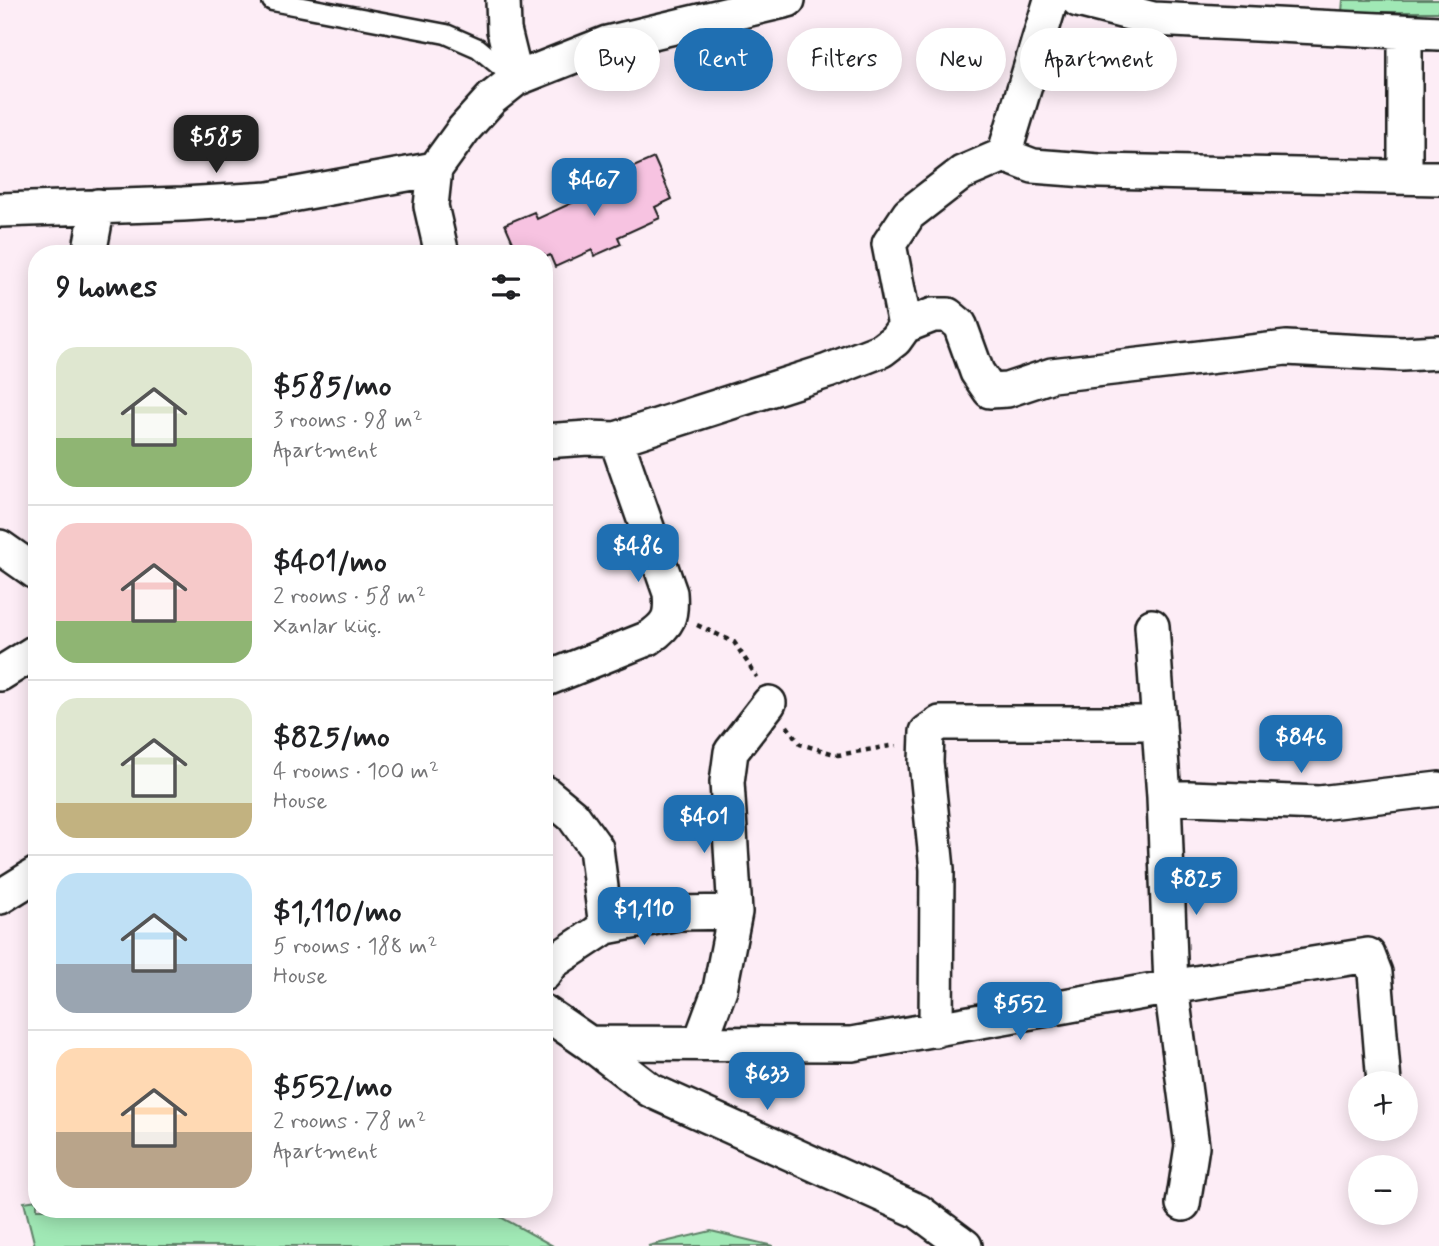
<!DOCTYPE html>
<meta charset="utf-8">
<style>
:root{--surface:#fff;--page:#f2f2f2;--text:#202124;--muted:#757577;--line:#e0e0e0;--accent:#1f6fb2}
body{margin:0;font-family:Mynerve,sans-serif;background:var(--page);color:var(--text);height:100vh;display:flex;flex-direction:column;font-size:26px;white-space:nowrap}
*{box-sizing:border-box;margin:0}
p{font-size:23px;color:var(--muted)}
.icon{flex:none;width:38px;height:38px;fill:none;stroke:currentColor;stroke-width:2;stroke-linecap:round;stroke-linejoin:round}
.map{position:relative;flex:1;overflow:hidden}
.side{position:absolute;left:28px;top:245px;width:525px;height:973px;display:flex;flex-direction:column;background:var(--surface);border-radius:28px;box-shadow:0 4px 18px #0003}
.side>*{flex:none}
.guide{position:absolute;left:574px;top:28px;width:665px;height:63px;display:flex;gap:14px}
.buttons{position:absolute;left:1348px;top:1071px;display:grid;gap:14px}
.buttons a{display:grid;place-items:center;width:70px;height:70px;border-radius:50%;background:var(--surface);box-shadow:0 4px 18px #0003;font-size:35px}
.price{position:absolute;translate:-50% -60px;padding:0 16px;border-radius:14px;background:var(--accent);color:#fff;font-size:23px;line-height:46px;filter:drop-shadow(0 2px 4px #0008)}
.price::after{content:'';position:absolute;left:50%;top:42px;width:21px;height:16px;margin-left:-10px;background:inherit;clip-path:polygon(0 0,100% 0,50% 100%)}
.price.active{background:#222;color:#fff}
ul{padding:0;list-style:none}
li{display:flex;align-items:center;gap:21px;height:175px;padding:0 28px}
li+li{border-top:2px solid var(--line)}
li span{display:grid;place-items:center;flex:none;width:196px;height:140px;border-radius:21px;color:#555}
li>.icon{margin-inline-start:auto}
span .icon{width:84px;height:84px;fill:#fffc;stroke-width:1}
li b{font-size:30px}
h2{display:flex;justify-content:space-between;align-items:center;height:84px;padding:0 28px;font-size:30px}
.pill{padding:0 24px;border-radius:32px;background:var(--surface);box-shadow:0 4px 18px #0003;font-size:24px;line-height:63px}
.pill.active{background:var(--accent);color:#fff}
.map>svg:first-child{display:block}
</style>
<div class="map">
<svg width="1439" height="1246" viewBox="0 0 1439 1246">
<rect width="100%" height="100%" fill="#fdedf6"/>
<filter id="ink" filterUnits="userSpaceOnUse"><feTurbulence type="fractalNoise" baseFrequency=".0143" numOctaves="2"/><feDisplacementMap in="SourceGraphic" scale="14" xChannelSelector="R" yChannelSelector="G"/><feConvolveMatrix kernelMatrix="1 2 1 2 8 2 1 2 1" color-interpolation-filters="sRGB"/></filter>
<g filter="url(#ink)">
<path fill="#a0e8b5" stroke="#5e8268" stroke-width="2" d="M 1343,0 L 1439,0 L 1439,12 L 1342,12 Z
M 37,1200 L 37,1209 L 486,1209 L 553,1246 L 35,1246 L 24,1202 Z
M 711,1231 L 773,1246 L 648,1246 Z"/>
<path fill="#f7c3e1" stroke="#1c1c1c" stroke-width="2" d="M 654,158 L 672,199 L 655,207 L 660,218 L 618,237 L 621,244 L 594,256 L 592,250 L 555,267 L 550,255 L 544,258 L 544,254 L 518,254 L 505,224 L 534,212 L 537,219 L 633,175 L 631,168 Z"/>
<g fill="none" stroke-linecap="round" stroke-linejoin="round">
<g stroke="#1c1c1c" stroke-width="23">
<path id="lane" d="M 272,1 L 446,34 L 478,48 L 513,77"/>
</g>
<g stroke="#1c1c1c" stroke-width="38">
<path id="street" d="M 503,0 L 504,30 L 516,79
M 1078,0 L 1153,19 L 1439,33
M 1004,155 L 1051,0
M 1405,177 L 1405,32
M 0,210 L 183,204 L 269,199 L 435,169
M 89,254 L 98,206
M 442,254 L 431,206 L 435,169 L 464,129 L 492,98 L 516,79 L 607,43 L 788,0
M 905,326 L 889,244 L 909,214 L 962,173 L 1004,155 L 1033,166 L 1099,171 L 1439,178
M 544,441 L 588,438 L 616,439 L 828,371 L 882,350 L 895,340 L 905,326 L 933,315 L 948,315 L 960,325 L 977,372 L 990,391 L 1007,390 L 1052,375 L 1286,348 L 1402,354 L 1439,352
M 0,547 L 37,573
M 1152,626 L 1164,797 L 1171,987 L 1192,1146 L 1183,1204
M 0,674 L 37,651
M 544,680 L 649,638 C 669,624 672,617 670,593 L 616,439
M 544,792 L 573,816 L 596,848 L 606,927
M 1164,797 L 1319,803 L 1439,789
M 0,897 L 37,874
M 544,974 L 553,962 L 606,927 L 678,913 L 735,912
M 544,1012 L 589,1043 L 650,1090 L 918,1211 L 965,1246
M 936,1030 L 937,869 L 926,762 L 927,732 L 940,723 L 1159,723
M 589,1043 L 852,1044 L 1171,987 L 1368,955 L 1375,973 L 1384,1083
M 700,1043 L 720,989 L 735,912 L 727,782 L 731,752 L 769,703"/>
</g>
<path stroke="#1c1c1c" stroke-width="4.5" stroke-dasharray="5 5" stroke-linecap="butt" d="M 697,625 L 734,642 L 757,677
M 787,726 L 800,744 L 838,755 L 896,745"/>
<use href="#lane" stroke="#fff" stroke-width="18"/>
<use href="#street" stroke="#fff" stroke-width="33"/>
</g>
</g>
</svg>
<div class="buttons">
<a>+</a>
<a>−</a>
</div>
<b class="price active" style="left:216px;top:175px">$585</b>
<b class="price" style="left:594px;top:218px">$467</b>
<b class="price" style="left:638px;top:584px">$486</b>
<b class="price" style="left:1301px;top:775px">$846</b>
<b class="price" style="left:704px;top:855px">$401</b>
<b class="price" style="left:1196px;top:917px">$825</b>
<b class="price" style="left:644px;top:947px">$1,110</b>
<b class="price" style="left:1020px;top:1042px">$552</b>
<b class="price" style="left:767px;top:1112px">$633</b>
<div class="guide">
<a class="pill">Buy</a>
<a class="pill active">Rent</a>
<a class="pill">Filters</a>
<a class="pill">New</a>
<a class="pill">Apartment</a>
</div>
<section class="side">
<h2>9 homes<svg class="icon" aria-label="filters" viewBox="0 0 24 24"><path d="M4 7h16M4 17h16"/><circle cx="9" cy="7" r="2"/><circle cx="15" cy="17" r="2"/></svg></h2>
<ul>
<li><span style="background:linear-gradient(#dfe7d0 65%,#8fb573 0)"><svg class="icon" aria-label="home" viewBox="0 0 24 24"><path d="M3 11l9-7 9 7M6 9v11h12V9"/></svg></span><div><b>$585/mo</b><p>3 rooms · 98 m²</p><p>Apartment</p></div></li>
<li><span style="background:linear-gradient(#f6c9c9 70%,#8fb573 0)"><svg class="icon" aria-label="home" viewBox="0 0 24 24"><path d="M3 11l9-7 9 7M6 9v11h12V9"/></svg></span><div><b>$401/mo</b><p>2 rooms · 58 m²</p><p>Xanlar küç.</p></div></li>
<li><span style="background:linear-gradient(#dfe7d0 75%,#c2b280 0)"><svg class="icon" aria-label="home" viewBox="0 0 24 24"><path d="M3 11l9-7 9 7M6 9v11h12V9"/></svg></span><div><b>$825/mo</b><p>4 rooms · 100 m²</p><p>House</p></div></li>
<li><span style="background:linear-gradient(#bfe0f5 65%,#9aa5b1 0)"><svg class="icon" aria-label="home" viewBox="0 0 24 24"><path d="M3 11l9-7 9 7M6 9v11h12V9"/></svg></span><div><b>$1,110/mo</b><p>5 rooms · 188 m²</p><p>House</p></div></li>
<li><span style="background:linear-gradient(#ffd9b3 60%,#b9a48a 0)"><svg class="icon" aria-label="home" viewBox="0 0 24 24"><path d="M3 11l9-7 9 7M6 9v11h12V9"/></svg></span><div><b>$552/mo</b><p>2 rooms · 78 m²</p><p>Apartment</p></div></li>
</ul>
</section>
</div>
